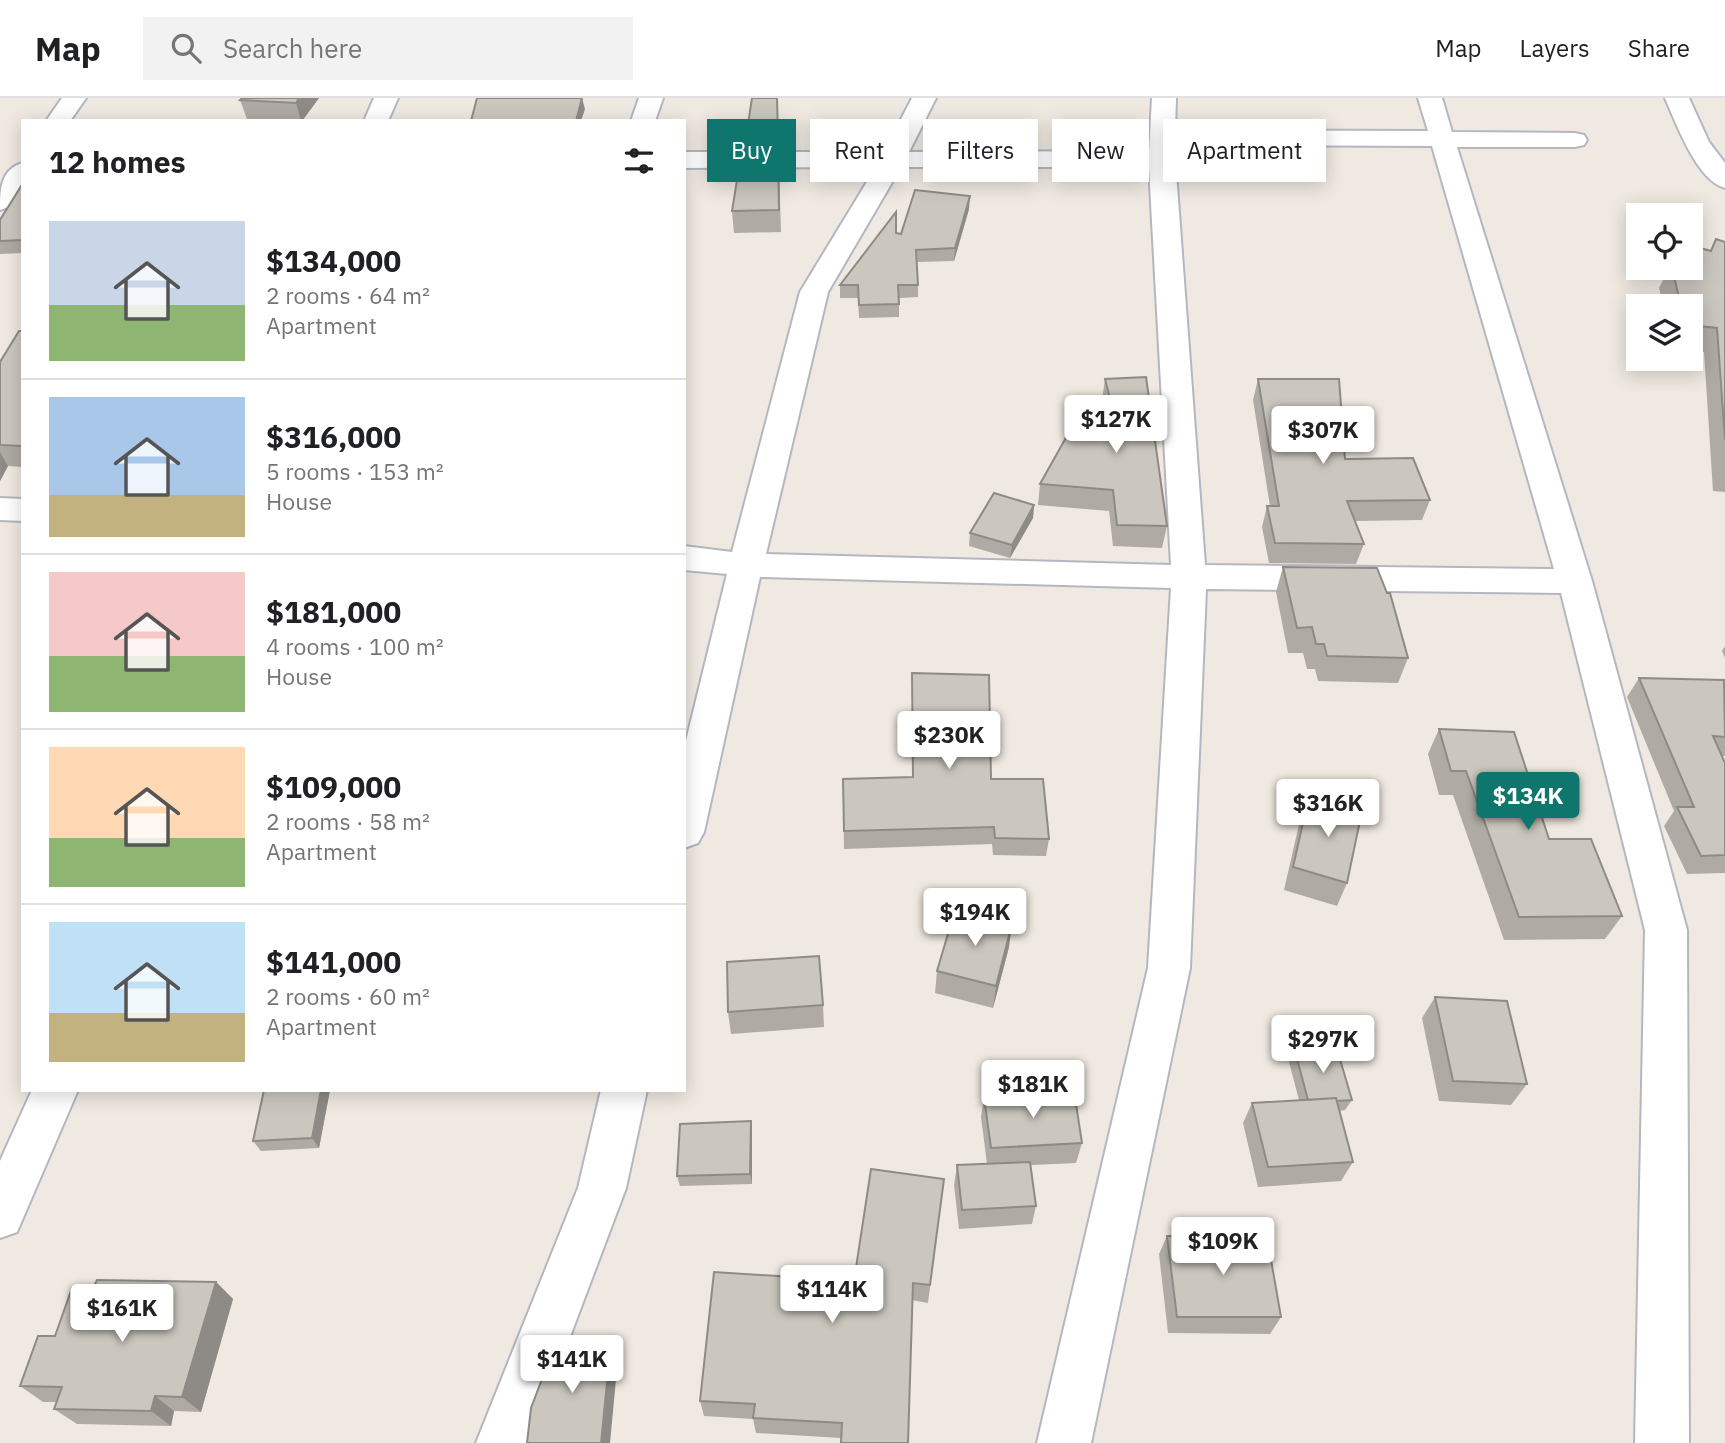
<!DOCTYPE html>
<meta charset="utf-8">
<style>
:root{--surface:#fff;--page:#f2f2f2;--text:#202124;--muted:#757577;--line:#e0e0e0;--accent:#0f766e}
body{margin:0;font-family:"IBM Plex Sans",sans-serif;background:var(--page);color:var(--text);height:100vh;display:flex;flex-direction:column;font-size:26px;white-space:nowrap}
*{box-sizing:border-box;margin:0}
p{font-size:23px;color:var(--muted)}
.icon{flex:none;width:38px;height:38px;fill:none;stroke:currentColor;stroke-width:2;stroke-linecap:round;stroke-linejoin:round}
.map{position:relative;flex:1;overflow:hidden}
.details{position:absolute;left:21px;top:21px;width:665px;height:973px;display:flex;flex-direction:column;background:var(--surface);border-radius:0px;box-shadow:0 4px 18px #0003}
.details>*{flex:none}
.banner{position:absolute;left:707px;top:21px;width:665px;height:63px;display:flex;gap:14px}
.tools{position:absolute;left:1626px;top:105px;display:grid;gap:14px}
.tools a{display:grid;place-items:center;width:77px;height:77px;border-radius:0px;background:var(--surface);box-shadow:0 4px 18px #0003;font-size:35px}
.price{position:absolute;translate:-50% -60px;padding:0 16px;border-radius:7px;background:#fff;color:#222;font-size:23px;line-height:46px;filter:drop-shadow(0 2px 4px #0008)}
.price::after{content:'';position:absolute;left:50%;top:42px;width:21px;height:16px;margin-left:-10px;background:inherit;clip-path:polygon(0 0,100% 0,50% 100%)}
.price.on{background:var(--accent);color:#fff}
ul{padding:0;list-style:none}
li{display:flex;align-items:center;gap:21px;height:175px;padding:0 28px}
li+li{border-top:2px solid var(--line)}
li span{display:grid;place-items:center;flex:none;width:196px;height:140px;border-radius:0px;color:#555}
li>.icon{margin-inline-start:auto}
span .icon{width:84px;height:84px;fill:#fffc;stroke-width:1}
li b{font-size:30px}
h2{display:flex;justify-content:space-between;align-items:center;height:84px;padding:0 28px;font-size:30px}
.pill{padding:0 24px;border-radius:0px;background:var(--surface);box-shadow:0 4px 18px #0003;font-size:24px;line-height:63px}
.pill.on{background:var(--accent);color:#fff}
header{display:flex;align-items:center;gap:42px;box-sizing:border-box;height:98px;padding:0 35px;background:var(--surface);border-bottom:2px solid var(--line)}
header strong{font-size:33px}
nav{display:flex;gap:38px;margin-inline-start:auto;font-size:24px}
.search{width:490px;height:63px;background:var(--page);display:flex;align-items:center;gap:18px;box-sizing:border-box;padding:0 24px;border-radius:0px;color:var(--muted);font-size:26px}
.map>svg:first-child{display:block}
</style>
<header>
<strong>Map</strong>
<div class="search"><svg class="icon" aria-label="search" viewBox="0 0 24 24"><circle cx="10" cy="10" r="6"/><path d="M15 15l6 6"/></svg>Search here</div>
<nav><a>Map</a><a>Layers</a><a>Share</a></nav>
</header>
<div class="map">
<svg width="1725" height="1345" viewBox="0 0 1725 1345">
<rect width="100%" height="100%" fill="#efe9e1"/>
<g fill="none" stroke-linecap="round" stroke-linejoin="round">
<g stroke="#b4b7c1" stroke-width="4">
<path id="minor" d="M 62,0 L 86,0 L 70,23 L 46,23 Z
M 374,0 L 398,0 L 388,23 L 364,23 Z
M 639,0 L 663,0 L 655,23 L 631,23 Z
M 912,0 L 936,0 L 909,54 L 1149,53 L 1152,0 L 1176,0 L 1175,32 L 1428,33 L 1418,0 L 1442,0 L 1452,34 L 1575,35 L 1584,37 L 1587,42 L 1584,47 L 1575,49 L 1457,49 L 1592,483 L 1687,832 L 1689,1345 L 1635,1345 L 1645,832 L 1561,495 L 1206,491 L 1190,870 L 1091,1345 L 1037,1345 L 1148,870 L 1171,490 L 760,479 L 704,734 L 698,745 L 684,750 L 684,651 L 727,476 L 684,472 L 684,448 L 732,454 L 800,194 L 876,69 L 684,70 L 684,54 L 884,54 ZM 1174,47 L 1432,48 L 1554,471 L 1205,467 ZM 901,69 L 1149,69 L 1171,467 L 766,456 L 828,194 Z
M 1665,0 L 1689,0 L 1709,44 L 1725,65 L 1725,90 C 1697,83 1676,25 1665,0 Z
M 23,65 C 23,85 22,106 0,112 C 0,93 0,71 23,65 Z
M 0,400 L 23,401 L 23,423 L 0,422 Z
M 32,992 L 78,992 L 17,1134 L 0,1140 L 0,1063 Z
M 601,992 L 647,992 L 626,1090 L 530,1345 L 476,1345 L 578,1090 Z"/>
</g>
<use href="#minor" fill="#fff" fill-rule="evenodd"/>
</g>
<path fill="#afaba4" d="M 319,0 L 302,23 L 247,21 L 240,2 Z
M 777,0 L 781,134 L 734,135 L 732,113 L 747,51 L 746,39 Z
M 23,85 L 23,155 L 0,156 L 0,122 Z
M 969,111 L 954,163 L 916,164 L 918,187 L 918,199 L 899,200 L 899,219 L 859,220 L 858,200 L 840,200 L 840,187 L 896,135 L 901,136 Z
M 1725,144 L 1725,394 L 1713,393 L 1704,254 L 1690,252 L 1690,208 L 1664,208 L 1659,190 L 1669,170 L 1690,170 L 1711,153 Z
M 23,233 L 23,369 L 8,368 L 0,383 L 0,264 Z
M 1105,281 L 1167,428 L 1162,450 L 1113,448 L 1109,413 L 1038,407 L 1040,386 L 1104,312 L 1102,302 Z
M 1258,281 L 1345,361 L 1430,402 L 1422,422 L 1355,423 L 1364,446 L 1356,466 L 1269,465 L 1262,429 L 1267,408 L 1270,408 L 1253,302 Z
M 1034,407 L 1033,420 L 1010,460 L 969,448 L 970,435 Z
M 1283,469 L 1408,560 L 1398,585 L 1318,583 L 1315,571 L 1307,571 L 1303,555 L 1288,555 L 1276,494 Z
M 1725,548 L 1725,560 L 1722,553 Z
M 912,575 L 991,681 L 1049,741 L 1046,758 L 993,757 L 992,746 L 844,751 L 843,681 L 912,679 Z
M 1639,580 L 1725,583 L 1725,658 L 1722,658 L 1725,665 L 1725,775 L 1687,776 L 1664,728 L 1674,713 L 1627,599 Z
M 1439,631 L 1549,741 L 1622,818 L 1605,841 L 1504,842 L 1453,697 L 1439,697 L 1428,656 Z
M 1309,698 L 1347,785 L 1337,808 L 1284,792 L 1300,722 Z
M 1009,849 L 993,910 L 935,895 L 937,873 Z
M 1435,899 L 1527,986 L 1511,1007 L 1439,1003 L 1422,920 Z
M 823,907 L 824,929 L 731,936 L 728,914 Z
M 1295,953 L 1352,1002 L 1345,1012 L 1339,1013 L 1353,1064 L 1341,1083 L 1258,1089 L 1243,1025 L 1252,1005 L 1299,1002 L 1289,964 Z
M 330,992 L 319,1050 L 261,1053 L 253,1043 Z
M 984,999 L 1082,1045 L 1076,1065 L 1031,1067 L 1036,1108 L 1032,1126 L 959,1131 L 954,1087 L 957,1067 L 987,1066 L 981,1019 Z
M 751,1023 L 752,1033 L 752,1086 L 680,1088 L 677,1078 Z
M 944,1081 L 928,1205 L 912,1202 L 841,1340 L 756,1335 L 753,1321 L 704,1318 L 700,1303 L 854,1183 Z
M 1167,1138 L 1281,1219 L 1270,1236 L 1168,1235 L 1159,1156 Z
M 216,1184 L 233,1201 L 201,1314 L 174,1313 L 171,1328 L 77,1326 L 54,1311 L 57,1304 L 43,1304 L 20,1288 L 55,1238 L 93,1190 Z"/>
<path fill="#8e8b86" d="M 299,0 L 319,0 L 302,23 L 301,23 L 296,5 Z
M 582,0 L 585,11 L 581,23 L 576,23 Z
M 970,98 L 969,111 L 954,163 L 955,150 Z
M 0,354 L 8,368 L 0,383 Z
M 1034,407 L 1033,420 L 1010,460 L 1012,447 Z
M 1012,826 L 1009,849 L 993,910 L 996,888 Z
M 321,992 L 330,992 L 319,1050 L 312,1040 Z
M 751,1023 L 752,1033 L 752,1086 L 750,1076 Z
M 216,1184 L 233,1201 L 201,1314 L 182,1299 Z
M 611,1244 L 618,1260 L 610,1345 L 601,1345 Z
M 155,1298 L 174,1313 L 171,1328 L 151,1313 Z"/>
<path fill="#cbc7bf" stroke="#8e8b86" stroke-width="2" d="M 242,0 L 299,0 L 296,5 L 240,2 Z
M 477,0 L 582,0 L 576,23 L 471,23 Z
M 752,0 L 777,0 L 778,39 L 746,39 Z
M 742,51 L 778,51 L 779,112 L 732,113 Z
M 23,85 L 23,142 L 0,143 L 0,122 Z
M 915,92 L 970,98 L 955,150 L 916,152 L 918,187 L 898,187 L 899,206 L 859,207 L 858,187 L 840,187 L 896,114 L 896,135 L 901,136 Z
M 1716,141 L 1725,144 L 1725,342 L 1717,230 L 1690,227 L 1690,208 L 1681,208 L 1672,170 L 1690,170 L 1690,147 L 1711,153 Z
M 19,233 L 23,233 L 23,348 L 0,347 L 0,264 Z
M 1146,279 L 1167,428 L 1117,427 L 1113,392 L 1040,386 L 1082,311 L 1113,312 L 1105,281 Z
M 1258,281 L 1339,281 L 1345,361 L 1413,360 L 1430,402 L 1347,403 L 1364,446 L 1275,445 L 1267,408 L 1279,408 Z
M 994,395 L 1034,407 L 1012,447 L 970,435 Z
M 1283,469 L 1377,470 L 1387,495 L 1390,495 L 1408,560 L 1327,558 L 1324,546 L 1316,546 L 1312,529 L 1297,530 Z
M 912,575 L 989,577 L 991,681 L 1043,681 L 1049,741 L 995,740 L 994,729 L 844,733 L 843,681 L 913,679 Z
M 1639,580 L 1724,582 L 1725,639 L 1713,638 L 1725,665 L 1725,757 L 1701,758 L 1677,709 L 1694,709 Z
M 1439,631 L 1514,634 L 1549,741 L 1591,741 L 1622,818 L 1519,819 L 1466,673 L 1451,673 Z
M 1309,698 L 1362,713 L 1347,785 L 1293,769 Z
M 955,812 L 1012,826 L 996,888 L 937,873 Z
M 819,858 L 823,907 L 728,914 L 727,864 Z
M 1435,899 L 1507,903 L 1527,986 L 1453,983 Z
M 1337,951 L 1352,1002 L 1337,1003 L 1336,1000 L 1308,1002 L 1295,953 Z
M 264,992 L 321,992 L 312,1040 L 253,1043 Z
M 1074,993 L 1082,1045 L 991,1050 L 984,999 Z
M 1336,1000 L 1353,1064 L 1268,1069 L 1252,1005 Z
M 751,1023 L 750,1076 L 677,1078 L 680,1026 Z
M 1030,1064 L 1036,1108 L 962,1112 L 957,1067 Z
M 871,1071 L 944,1081 L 930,1187 L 913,1185 L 908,1345 L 841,1345 L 842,1325 L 753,1320 L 755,1306 L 700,1303 L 714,1174 L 854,1183 Z
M 1167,1138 L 1267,1139 L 1281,1219 L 1177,1219 Z
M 97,1182 L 216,1184 L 182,1299 L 155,1298 L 151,1313 L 54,1311 L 62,1289 L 20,1288 L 38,1238 L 55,1238 L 72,1190 L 93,1190 Z
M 556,1244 L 611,1244 L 601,1345 L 527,1345 L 531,1310 Z"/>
</svg>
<div class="tools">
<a><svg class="icon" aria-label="locate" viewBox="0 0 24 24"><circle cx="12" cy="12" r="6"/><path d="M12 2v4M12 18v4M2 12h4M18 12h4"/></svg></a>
<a><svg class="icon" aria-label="layers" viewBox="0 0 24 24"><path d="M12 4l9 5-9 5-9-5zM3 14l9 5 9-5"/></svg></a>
</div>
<b class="price" style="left:1116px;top:357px">$127K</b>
<b class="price" style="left:1323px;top:368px">$307K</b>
<b class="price" style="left:949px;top:673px">$230K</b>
<b class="price on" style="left:1528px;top:734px">$134K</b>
<b class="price" style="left:1328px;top:741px">$316K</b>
<b class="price" style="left:975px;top:850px">$194K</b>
<b class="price" style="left:1323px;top:977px">$297K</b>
<b class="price" style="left:1033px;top:1022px">$181K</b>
<b class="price" style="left:1223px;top:1179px">$109K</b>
<b class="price" style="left:832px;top:1227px">$114K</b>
<b class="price" style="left:122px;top:1246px">$161K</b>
<b class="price" style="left:572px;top:1297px">$141K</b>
<div class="banner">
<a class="pill on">Buy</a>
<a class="pill">Rent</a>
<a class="pill">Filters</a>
<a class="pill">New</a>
<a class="pill">Apartment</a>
</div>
<section class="details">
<h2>12 homes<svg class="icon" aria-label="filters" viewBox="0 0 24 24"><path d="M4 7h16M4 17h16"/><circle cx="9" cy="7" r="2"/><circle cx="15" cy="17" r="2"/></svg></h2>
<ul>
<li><span style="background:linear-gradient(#c9d6e8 60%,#8fb573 0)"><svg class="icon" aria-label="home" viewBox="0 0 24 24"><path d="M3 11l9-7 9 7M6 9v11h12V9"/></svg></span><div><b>$134,000</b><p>2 rooms · 64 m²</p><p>Apartment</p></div></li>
<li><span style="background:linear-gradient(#a9c7e8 70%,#c2b280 0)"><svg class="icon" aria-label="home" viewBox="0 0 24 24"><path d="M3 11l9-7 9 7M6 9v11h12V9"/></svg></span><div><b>$316,000</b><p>5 rooms · 153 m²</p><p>House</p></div></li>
<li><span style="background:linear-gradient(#f6c9c9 60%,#8fb573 0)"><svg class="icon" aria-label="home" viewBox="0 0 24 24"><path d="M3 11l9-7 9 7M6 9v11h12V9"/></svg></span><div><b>$181,000</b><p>4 rooms · 100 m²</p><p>House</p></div></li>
<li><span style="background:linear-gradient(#ffd9b3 65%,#8fb573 0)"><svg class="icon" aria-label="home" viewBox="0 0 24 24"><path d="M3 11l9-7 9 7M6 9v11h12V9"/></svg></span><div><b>$109,000</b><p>2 rooms · 58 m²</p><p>Apartment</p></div></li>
<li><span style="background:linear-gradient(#bfe0f5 65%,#c2b280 0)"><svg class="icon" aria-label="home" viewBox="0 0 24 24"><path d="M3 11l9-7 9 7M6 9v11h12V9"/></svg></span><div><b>$141,000</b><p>2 rooms · 60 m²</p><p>Apartment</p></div></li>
</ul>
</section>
</div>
